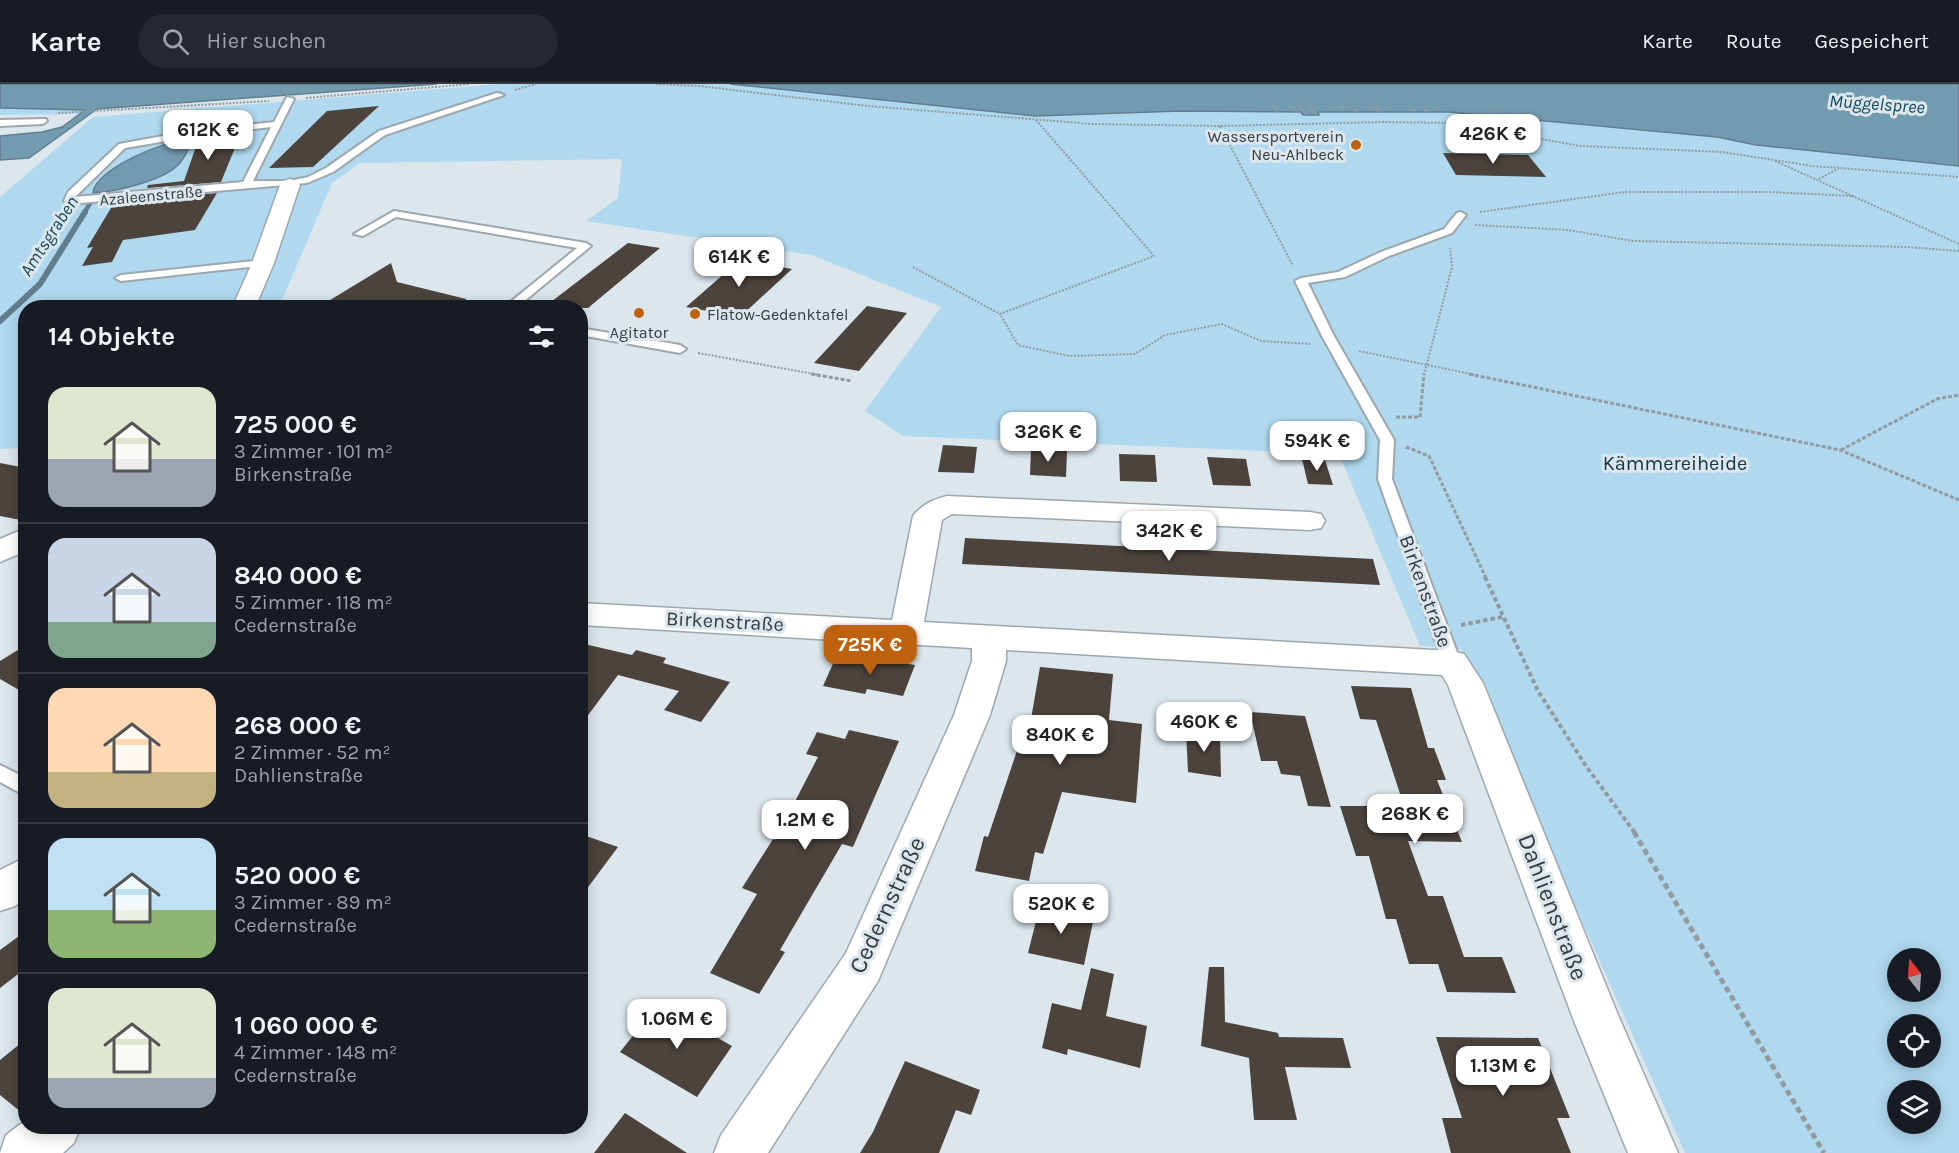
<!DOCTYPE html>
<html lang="de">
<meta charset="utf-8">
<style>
:root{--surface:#171b24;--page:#242831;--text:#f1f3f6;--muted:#9ea1a6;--line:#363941;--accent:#be6210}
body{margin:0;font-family:Karla,sans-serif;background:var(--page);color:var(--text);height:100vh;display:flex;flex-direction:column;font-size:22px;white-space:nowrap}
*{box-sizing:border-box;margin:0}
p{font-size:20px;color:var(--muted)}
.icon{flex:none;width:33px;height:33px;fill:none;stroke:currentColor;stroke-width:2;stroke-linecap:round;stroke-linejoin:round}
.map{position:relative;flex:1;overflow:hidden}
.panel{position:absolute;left:18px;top:216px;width:570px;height:834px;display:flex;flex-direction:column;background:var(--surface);border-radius:24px;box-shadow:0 3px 15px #0003}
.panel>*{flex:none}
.needle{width:39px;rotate:343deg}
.controls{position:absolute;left:1887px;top:864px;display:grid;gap:12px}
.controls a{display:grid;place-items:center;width:54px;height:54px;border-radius:50%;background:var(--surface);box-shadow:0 3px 15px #0003;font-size:30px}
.price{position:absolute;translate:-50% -51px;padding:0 14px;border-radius:12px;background:#fff;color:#222;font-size:20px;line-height:39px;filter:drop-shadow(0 2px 3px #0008)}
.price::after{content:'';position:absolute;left:50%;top:36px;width:18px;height:14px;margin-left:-9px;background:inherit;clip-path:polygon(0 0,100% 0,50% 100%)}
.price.selected{background:var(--accent);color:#fff}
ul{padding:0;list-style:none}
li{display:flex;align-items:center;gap:18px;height:150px;padding:0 30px}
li+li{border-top:2px solid var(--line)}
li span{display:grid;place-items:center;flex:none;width:168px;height:120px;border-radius:18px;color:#555}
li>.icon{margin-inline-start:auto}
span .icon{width:72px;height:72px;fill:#fffc;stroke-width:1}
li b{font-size:26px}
h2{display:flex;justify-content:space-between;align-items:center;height:72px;padding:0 30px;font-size:26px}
header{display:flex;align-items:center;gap:36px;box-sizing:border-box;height:84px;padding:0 30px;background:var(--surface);border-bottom:2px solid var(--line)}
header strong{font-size:28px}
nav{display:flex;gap:33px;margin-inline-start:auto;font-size:21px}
.search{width:420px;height:54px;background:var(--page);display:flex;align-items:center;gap:15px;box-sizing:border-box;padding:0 21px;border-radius:33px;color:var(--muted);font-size:22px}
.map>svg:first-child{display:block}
</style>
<header>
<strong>Karte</strong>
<div class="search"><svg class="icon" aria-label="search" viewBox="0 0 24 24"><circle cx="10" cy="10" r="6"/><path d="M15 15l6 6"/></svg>Hier suchen</div>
<nav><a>Karte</a><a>Route</a><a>Gespeichert</a></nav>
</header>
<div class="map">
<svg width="1959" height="1069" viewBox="0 0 1959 1069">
<rect width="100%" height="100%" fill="#dbe6ed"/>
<path fill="#b0d9ef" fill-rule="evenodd" d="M 501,0 L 730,0 L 1035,32 L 1181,27 L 1302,28 L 1303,31 L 1318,31 L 1318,28 L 1449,28 L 1717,53 L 1756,61 L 1959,82 L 1959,1069 L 1685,1069 L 1461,565 L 1420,562 L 1339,370 L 903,352 L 865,327 L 941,223 L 812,171 L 586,137 L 618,114 L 622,75 L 360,79 L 332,99 L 279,223 L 26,224 L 25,364 L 0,365 L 0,113 L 93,33 ZM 1898,874 L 1930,874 L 1930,908 L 1898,908 ZM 1898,940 L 1930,940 L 1930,974 L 1898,974 ZM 1898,1006 L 1930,1006 L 1930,1040 L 1898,1040 Z
M 0,25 L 86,25 L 79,30 L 0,31 Z"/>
<path fill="#739bb0" stroke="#617e8e" stroke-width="1.5" d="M 0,0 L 437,0 L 97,25 L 29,74 L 0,76 L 0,52 L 42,48 L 62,43 L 85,26 L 0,24 Z
M 730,0 L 1959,0 L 1959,82 L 1756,61 L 1717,53 L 1449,28 L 1318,28 L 1319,31 L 1303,31 L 1301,28 L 1181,27 L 1035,32 Z
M 188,56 L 190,62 C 186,69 183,77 177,82 C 161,97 115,108 93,109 C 94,86 167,55 188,56 Z"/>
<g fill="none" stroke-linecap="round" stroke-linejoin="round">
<path stroke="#617e8e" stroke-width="4.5" d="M 84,129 L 97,109"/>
<path stroke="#617e8e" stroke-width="6" d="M 0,237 L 40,200 L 85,128"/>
</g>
<path fill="#4c433d" d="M 379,22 L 313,83 L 269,84 L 327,27 Z
M 249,30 L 245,39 L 203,43 L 207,34 Z
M 241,49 L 221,98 L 147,104 L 148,101 L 184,97 L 199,54 Z
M 1443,69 L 1528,71 L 1546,93 L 1456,91 Z
M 217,109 L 195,146 L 123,156 L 112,178 L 82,182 L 93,163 L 87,164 L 114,119 Z
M 628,159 L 660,164 L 588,224 L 543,224 Z
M 740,176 L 792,185 L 740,233 L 686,223 Z
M 391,179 L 397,198 L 466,215 L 465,224 L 317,224 Z
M 867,222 L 907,229 L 859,287 L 814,279 Z
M 943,361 L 977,363 L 974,389 L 938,388 Z
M 1031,365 L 1067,367 L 1066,393 L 1030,391 Z
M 1119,370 L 1155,371 L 1157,398 L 1120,397 Z
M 1207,373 L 1246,375 L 1251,402 L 1213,401 Z
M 1302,375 L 1325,376 L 1333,401 L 1308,400 Z
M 0,379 L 26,384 L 26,437 L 0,432 Z
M 965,454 L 1373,475 L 1380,501 L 962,480 Z
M 580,559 L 632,571 L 636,566 L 666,574 L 663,579 L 730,598 L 701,638 L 664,626 L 679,607 L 618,591 L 580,642 Z
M 26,561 L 26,610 L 0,595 L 0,577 Z
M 836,573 L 877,580 L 879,575 L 915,581 L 903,612 L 867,605 L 865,610 L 823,602 Z
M 1040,583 L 1113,590 L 1109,636 L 1142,640 L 1136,719 L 1062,708 L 1043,770 L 1035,768 L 1029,797 L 975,787 L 984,752 L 988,753 L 1028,634 L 1031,635 Z
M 1351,602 L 1411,604 L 1428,664 L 1434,664 L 1446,696 L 1437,696 L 1462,758 L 1408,757 L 1428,812 L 1443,812 L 1464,873 L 1502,873 L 1516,909 L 1447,908 L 1438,880 L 1409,880 L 1396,835 L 1386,835 L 1369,772 L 1356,772 L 1340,722 L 1404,722 L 1376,636 L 1360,635 Z
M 1250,628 L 1305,632 L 1331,723 L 1308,722 L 1300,692 L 1281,690 L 1277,677 L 1261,677 Z
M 849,646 L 899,657 L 853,763 L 842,760 L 780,866 L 785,868 L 759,910 L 710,889 L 757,810 L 742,804 L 773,755 L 775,756 L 818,673 L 806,670 L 817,648 L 845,655 Z
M 1186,646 L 1220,650 L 1221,693 L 1188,688 Z
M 580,750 L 618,763 L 580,814 Z
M 1040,821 L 1094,833 L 1084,881 L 1028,869 Z
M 26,847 L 26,884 L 0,904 L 0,866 Z
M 1209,883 L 1224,883 L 1225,938 L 1278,949 L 1279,953 L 1343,954 L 1351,984 L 1285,983 L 1297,1036 L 1254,1036 L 1249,974 L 1201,962 Z
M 1091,884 L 1114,890 L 1106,932 L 1147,942 L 1140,984 L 1068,965 L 1067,971 L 1042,964 L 1052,919 L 1081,926 Z
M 658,920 L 732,962 L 697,1013 L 620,968 Z
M 1436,953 L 1538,954 L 1570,1034 L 1557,1034 L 1571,1069 L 1451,1069 L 1442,1034 L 1462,1034 Z
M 26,955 L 26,1032 L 0,1011 L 0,976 Z
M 905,977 L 980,1006 L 971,1031 L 956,1026 L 939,1069 L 860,1069 L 873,1048 Z
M 625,1029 L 687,1069 L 594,1069 Z"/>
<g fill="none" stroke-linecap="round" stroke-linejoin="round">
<g stroke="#9ca7ae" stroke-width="4">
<path id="lane" d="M 497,9 L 504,11 L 385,51 L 333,88 L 307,99 L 69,120 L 64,117 L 68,108 L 119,60 L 190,47 L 274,38 L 287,13 L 294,15 L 253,97 L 289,97 L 308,93 L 326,84 L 379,47 ZM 271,43 L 243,98 L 75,113 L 125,64 L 190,53 Z
M 46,35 L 47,37 L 43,40 L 0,42 L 0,36 Z
M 394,127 L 586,159 L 591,162 L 516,224 L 503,224 L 577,164 L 396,133 L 363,152 L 354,150 Z
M 1461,128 L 1466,131 L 1452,149 L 1389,172 L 1345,193 L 1308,199 L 1334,252 L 1394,356 L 1392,395 L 1461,579 L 1458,583 L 1452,585 L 1446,583 L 1443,579 L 1378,395 L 1380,356 L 1322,252 L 1295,197 L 1301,194 L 1338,188 L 1381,168 L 1444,145 L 1457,129 Z
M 263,176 L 268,179 L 267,181 L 121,197 L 115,194 L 121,191 Z
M 580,244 L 680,261 L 686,265 L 680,269 L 580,251 Z
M 0,681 L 26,694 L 26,712 L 0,698 Z"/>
</g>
<g stroke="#9ca7ae" stroke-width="3">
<path id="street" d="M 290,95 L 297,97 L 300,101 L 274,179 L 255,224 L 232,224 L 252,179 L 280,101 L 283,97 Z
M 947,412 L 1310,428 L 1321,430 L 1325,437 L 1321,444 L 1310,446 L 952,430 L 942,436 L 924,538 L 1452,567 L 1464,570 L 1483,599 L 1618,931 L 1678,1069 L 1628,1069 L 1574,937 L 1448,601 L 1442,591 L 1006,566 L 1006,577 L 990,631 L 878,897 L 768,1069 L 714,1069 L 721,1051 L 846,869 L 954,631 L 972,577 L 972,564 L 580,541 L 580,519 L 892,536 L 913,432 C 921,421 934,415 947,412 Z
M 26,444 L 26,467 L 0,478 L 0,455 Z
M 26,773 L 26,814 L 15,822 L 0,827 L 0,786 Z
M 26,1036 L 26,1042 L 81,1042 L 74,1059 L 63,1069 L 0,1069 L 6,1051 Z"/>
</g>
<path stroke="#929ba0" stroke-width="2" stroke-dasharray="2 1.5" stroke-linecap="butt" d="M 656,0 L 699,2 L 868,22 L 1092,40 L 1220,42 L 1384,38 L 1449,39 L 1581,62 L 1722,68 L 1813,82 L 1959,93
M 515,6 L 536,0
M 306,14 L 470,0
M 1299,20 L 1306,31
M 1309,20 L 1316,31
M 1273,21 L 1277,28
M 1352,21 L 1357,28
M 1291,22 L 1296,28
M 1331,22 L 1335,28
M 1341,22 L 1345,28
M 1367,22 L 1371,27
M 1374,22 L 1379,28
M 1387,22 L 1391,28
M 1411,23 L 1415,28
M 1423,23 L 1427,28
M 1434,23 L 1439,28
M 1492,25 L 1492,32
M 1502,26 L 1502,33
M 1526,28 L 1526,35
M 58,29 L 269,17
M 1514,34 L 1515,27
M 1036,36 L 1154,172 L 1000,230 L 1018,261 L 1069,272 L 1135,270 L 1165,251 L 1222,240 L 1261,257 L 1310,260
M 1220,42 L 1293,182
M 1775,77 L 1959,160
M 1819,95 L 1839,84
M 1480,128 L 1625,108 L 1769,108 L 1854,112
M 1475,141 L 1568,146 L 1633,157 L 1908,163 L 1959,167
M 913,183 L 1000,230
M 1359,267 L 1476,291
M 698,269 L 820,291
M 1424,291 L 1452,183 L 1450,164"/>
<path stroke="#929ba0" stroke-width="3" stroke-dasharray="4 2" stroke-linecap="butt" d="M 811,290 L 852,297
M 1469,290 L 1840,366 L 1959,416
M 1396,333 L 1420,333 L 1424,290
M 1406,363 L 1429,372 L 1486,494
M 1841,366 L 1937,315 L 1959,311"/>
<path stroke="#929ba0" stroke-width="4" stroke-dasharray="4.5 3" stroke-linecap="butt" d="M 1485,493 L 1538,607 L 1586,682 L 1635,749
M 1461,541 L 1502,533"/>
<path stroke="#929ba0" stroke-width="5" stroke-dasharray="6 4" stroke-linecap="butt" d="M 1634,748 L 1824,1069"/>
<use href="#lane" fill="#fff" fill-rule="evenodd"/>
<use href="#street" fill="#fff" fill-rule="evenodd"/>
</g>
<g fill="#be6210" stroke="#dbe6ed" stroke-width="2">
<circle cx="1356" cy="61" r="6"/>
<circle cx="639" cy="229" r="6"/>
<circle cx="695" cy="230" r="6"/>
</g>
<g text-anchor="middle" stroke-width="6" stroke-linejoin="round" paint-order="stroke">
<g font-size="16" fill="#363b3e" stroke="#dbe6ed" text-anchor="end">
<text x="1344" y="58">Wassersportverein<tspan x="1344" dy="18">Neu-Ahlbeck</tspan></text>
<text x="707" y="236" text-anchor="start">Flatow-Gedenktafel</text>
<text x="639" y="254" text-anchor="middle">Agitator</text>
</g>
<g font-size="16" fill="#363b3e" stroke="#dbe6ed">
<text transform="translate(151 111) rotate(-5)" y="6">Azaleenstraße</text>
</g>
<g font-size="18" font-style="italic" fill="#134860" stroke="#dbe6ed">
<text transform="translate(1877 20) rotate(4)" y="6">Müggelspree</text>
<text transform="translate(49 152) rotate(-57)" y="6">Amtsgraben</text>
</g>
<g font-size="20" fill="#113546" stroke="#dbe6ed">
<text x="1675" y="386">Kämmereiheide</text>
</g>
<g font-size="20" fill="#363b3e" stroke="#dbe6ed">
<text transform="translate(1426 507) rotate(70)" y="7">Birkenstraße</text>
<text transform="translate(725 537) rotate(3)" y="7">Birkenstraße</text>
</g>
<g font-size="24" fill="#363b3e" stroke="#dbe6ed">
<text transform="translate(887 821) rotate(-65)" y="8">Cedernstraße</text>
<text transform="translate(1553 823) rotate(69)" y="8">Dahlienstraße</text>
</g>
</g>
</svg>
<div class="controls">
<a><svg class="needle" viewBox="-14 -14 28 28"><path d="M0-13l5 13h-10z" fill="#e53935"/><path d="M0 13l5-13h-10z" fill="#9ea1a6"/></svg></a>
<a><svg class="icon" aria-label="locate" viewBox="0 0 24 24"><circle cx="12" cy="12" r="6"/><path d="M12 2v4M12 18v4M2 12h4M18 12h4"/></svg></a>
<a><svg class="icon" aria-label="layers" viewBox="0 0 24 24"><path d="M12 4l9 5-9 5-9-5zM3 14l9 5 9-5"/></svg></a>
</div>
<b class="price" style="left:208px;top:77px">612K €</b>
<b class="price" style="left:1493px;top:81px">426K €</b>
<b class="price" style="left:739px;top:204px">614K €</b>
<b class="price" style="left:1048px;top:379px">326K €</b>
<b class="price" style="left:1317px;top:388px">594K €</b>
<b class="price" style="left:1169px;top:478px">342K €</b>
<b class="price selected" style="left:870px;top:592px">725K €</b>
<b class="price" style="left:1204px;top:669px">460K €</b>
<b class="price" style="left:1060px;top:682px">840K €</b>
<b class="price" style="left:1415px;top:761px">268K €</b>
<b class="price" style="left:805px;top:767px">1.2M €</b>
<b class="price" style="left:1061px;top:851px">520K €</b>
<b class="price" style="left:677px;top:966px">1.06M €</b>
<b class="price" style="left:1503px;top:1013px">1.13M €</b>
<section class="panel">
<h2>14 Objekte<svg class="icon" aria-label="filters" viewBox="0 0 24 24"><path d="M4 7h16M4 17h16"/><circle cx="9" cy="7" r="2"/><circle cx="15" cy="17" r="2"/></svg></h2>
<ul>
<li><span style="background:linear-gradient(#dfe7d0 60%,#9aa5b1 0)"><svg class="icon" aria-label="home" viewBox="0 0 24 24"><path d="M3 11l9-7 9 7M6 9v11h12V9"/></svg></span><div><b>725 000 €</b><p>3 Zimmer · 101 m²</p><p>Birkenstraße</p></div></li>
<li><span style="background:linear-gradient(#c9d6e8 70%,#7fa58c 0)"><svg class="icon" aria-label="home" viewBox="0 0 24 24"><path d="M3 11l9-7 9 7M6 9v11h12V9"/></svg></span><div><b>840 000 €</b><p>5 Zimmer · 118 m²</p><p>Cedernstraße</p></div></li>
<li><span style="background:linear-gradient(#ffd9b3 70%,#c2b280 0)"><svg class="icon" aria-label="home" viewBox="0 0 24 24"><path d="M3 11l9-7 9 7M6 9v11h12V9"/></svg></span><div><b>268 000 €</b><p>2 Zimmer · 52 m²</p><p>Dahlienstraße</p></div></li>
<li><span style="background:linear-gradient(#bfe0f5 60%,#8fb573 0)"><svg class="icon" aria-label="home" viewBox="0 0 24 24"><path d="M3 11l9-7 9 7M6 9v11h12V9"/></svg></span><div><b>520 000 €</b><p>3 Zimmer · 89 m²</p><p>Cedernstraße</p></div></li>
<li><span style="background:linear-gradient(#dfe7d0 75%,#9aa5b1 0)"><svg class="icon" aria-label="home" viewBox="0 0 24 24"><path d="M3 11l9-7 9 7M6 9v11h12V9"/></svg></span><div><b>1 060 000 €</b><p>4 Zimmer · 148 m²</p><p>Cedernstraße</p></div></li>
</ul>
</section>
</div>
